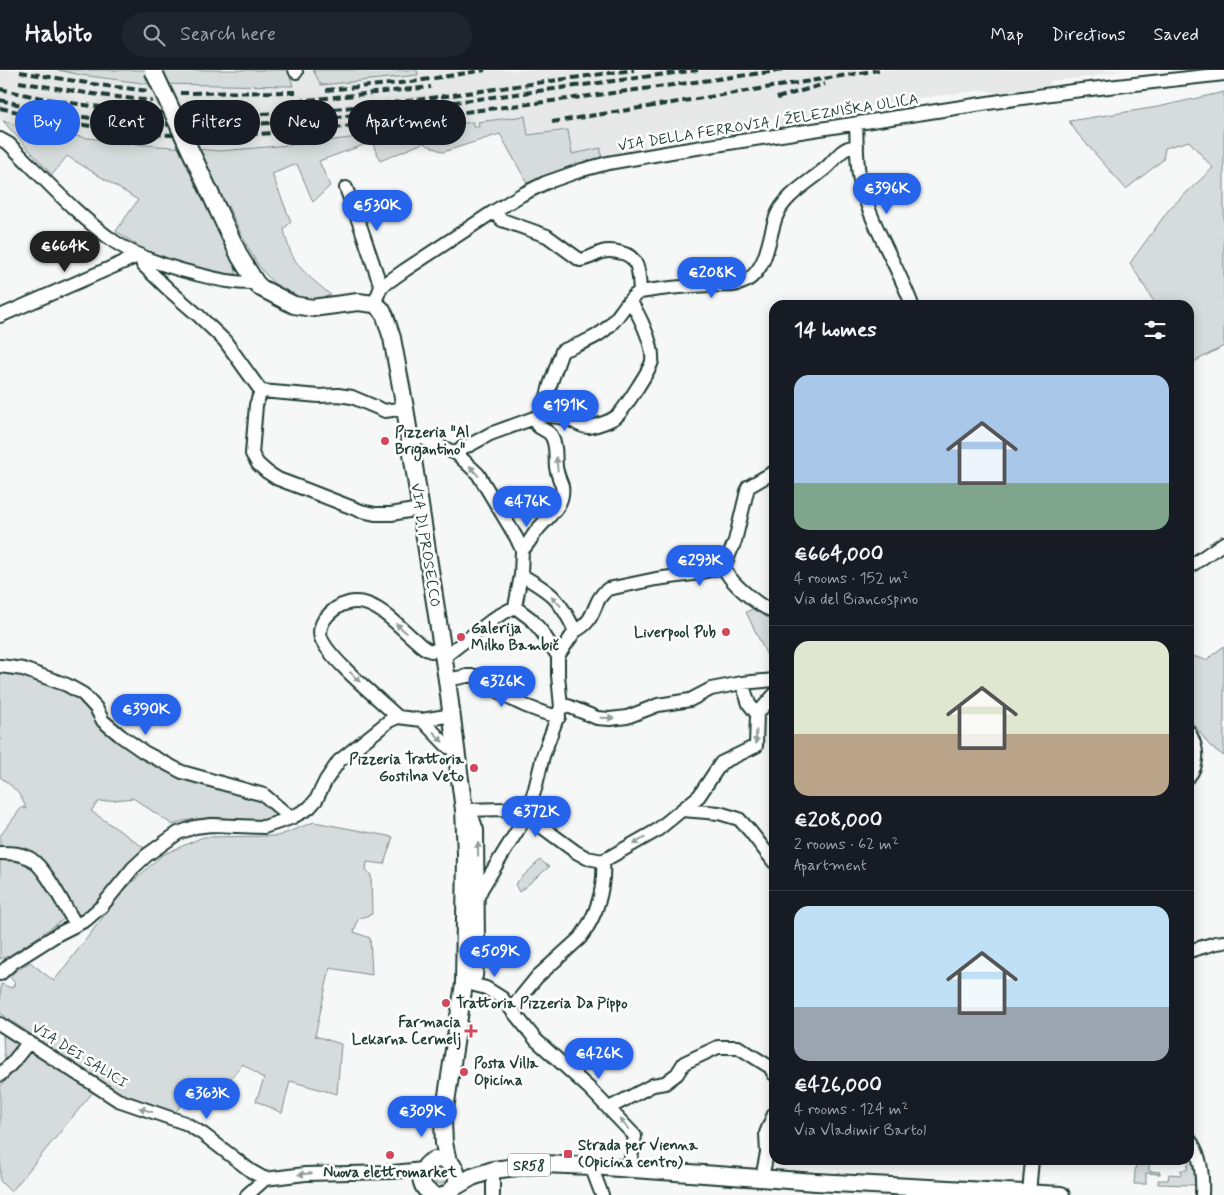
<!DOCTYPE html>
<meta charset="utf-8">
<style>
:root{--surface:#171b24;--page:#20242c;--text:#f1f3f6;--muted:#9ea1a6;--line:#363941;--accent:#2563eb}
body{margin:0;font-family:Mynerve,sans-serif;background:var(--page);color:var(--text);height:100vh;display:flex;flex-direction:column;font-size:19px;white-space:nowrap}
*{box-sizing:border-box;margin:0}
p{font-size:16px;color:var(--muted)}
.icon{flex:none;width:28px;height:28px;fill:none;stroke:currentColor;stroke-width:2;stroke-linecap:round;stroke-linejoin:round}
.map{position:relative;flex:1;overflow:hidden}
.side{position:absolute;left:769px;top:230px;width:425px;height:865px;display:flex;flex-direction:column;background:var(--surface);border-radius:15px;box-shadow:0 2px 12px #0003}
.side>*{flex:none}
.guide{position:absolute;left:15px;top:30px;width:475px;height:45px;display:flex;gap:10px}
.price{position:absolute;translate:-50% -42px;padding:0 11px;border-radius:18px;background:var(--accent);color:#fff;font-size:16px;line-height:32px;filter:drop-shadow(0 1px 2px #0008)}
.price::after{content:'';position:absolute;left:50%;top:30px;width:15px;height:11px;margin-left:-8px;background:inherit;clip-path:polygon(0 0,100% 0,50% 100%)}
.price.on{background:#222;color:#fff}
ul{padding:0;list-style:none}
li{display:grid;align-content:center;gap:10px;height:265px;padding:0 25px}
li+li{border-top:1px solid var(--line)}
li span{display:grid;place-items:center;height:155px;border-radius:15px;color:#555}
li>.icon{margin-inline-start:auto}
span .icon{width:90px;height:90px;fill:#fffc;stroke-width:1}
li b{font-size:21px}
h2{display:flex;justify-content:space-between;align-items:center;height:60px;padding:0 25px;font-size:21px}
.pill{padding:0 18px;border-radius:22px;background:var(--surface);box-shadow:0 2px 12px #0003;font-size:18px;line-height:45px}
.pill.on{background:var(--accent);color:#fff}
header{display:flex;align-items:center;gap:30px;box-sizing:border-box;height:70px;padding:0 25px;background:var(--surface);border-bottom:1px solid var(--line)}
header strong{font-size:24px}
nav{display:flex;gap:28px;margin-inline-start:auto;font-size:18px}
.search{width:350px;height:45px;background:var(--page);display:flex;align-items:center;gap:12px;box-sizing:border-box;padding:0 18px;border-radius:28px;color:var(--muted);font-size:19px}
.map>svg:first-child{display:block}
</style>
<header>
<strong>Habito</strong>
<div class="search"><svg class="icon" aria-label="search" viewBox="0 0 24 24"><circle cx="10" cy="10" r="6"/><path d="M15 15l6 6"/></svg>Search here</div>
<nav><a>Map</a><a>Directions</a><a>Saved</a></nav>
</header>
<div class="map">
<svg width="1224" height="1125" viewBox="0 0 1224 1125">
<rect width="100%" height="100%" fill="#f6f7f7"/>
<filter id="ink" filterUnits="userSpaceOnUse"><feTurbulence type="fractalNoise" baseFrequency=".02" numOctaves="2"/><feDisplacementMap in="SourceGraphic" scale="10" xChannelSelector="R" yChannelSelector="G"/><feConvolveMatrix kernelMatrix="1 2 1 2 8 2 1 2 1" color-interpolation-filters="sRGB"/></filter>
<g filter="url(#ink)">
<path fill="#e6e9e8" d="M 0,0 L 58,0 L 81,5 L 150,14 L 292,16 L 290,3 L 299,0 L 313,0 L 321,15 L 418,5 L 417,0 L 1123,0 L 1090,7 L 1050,11 L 1051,16 L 998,24 L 985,20 L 910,29 L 804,46 L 805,54 L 795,56 L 780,57 L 779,48 L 644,66 L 645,80 L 601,89 L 601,78 L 572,84 L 568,60 L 528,65 L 524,46 L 311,73 L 221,81 L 122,73 L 34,60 L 0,50 Z"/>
<path fill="#d6dcdb" stroke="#7a8c88" d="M 58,0 L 288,0 L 293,16 L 150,14 L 81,5 Z
M 313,0 L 417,0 L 418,5 L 321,15 Z
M 1224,22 L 1224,276 L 1192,293 L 1189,288 L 1189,235 L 1156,235 L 1130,193 L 1170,138 L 1213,98 L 1189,71 L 1165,78 L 1163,90 L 1126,119 L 1077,63 L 1069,51 L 1158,37 Z
M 525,46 L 528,65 L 568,60 L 572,84 L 601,78 L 601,89 L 565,99 L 527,113 L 500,64 L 443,82 L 423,73 L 380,91 L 372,72 L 319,91 L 330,116 L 313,132 L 297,94 L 272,104 L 291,152 L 284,159 C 291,197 307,204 333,227 C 323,228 308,231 299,228 C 259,214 245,170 228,136 L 210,145 L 235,195 L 236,204 L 224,205 L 176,192 L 143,179 L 116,161 L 138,130 L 67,86 L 52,105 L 3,51 L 34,60 L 122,73 L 221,81 L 311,73 L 473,52 L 473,57 L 479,57 L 478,52 Z
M 757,537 L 767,543 L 774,549 L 774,600 L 746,542 Z
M 1224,576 L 1224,686 L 1210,676 L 1189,648 L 1189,585 L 1206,590 Z
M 0,602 L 22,603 L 71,621 L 98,651 L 120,671 L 255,727 L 282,747 L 255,752 L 215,747 L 183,751 L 173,755 L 133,728 L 98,732 L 91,741 L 146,779 L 97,831 L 78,848 L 67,847 L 11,885 L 0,889 L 0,766 L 22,737 L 26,739 C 22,724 12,716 0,707 Z
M 314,752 L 393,767 L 384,794 L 367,792 L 366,801 L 371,805 L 372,844 L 358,849 L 354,862 L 370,868 L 372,905 L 330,898 L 315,966 L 341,974 L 337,1024 L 290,1011 L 282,1043 L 256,1031 L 264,1009 L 243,994 L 219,1022 L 194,1015 L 176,1042 L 126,1030 L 0,943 L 1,914 L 12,918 L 15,913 L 9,906 L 30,892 L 54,911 L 123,821 L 162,785 L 203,767 L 278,766 Z
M 540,790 L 549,797 L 519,822 L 515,814 Z
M 6,964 L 20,974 L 9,989 L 6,989 L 4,985 L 3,966 Z
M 30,982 L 34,982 L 93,1022 L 11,1122 L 0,1111 L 0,1017 Z
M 1189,1088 L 1194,1088 L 1198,1112 L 1195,1115 L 1158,1114 L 1158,1110 L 1168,1110 L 1169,1104 L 1181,1105 L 1181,1100 L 1187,1100 Z
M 1136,1090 L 1149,1090 L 1149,1101 L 1160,1102 L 1160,1104 L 1146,1103 L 1146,1114 L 1134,1114 Z
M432 1107a7 7 0 1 1 14 0a7 7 0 1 1-14 0Z"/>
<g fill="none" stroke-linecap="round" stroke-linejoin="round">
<g stroke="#1f3d34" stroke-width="16">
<path id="minor" d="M 295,0 L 296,2
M 856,54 C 857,74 856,96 861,115 C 872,157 897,194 912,235
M 0,69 L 9,74 C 43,107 76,145 115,172 C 139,188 168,197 196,204 C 216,209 235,214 256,213
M 346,118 L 361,158 L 381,217
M 493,142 L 502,150 L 547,166 L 580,190 C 588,189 594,185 602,182 C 609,180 615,181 622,183 C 640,187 639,206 640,222
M 374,234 L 381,217 L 405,200 L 493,142 L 521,125 L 545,113 L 582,100 L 608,93 L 677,81 L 1001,31 L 1073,21 L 1224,4
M 0,246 L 140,185 L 143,195 L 169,220 L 199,246 L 225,271 L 261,321
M 405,338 L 385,341 L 352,327 L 338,325 L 319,326 L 261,321 L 256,335 L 252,384 L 258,394 L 267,402 L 278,409 L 302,418 L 361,441 L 375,444 L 391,444 L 420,439
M 542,346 L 550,315 L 562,281 C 578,274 596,269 608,257 C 620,247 627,228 640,222 C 664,218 689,216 712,215 C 724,215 735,217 746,211 C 768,198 768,169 776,147 C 784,125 810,112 827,97 C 833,92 839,82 846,79 C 849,77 854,77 857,76
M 537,347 C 547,345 558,346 568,349 C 575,351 581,358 589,357 C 596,356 611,351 617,346 C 623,341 651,298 652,291 C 654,275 639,244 630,231
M 409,368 L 423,368 L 457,384 L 478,404 L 516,467 L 522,480 L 521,505 C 551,522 560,529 575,561 L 558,586
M 457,384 L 463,377 L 470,375 L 490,364 L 537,347 L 537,355 C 541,360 549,360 552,367 C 557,376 555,387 556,397 C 557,404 560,410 562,416 C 565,435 549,446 538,459 C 532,466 529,474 522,480
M 724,497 C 728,511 760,538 774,541
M 1189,497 L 1224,473
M 515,537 L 521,505
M 575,561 C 598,550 591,531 608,519 L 656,509 L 693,504 L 724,497 L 735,471 L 748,417 L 774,402
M 444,587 L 496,547 L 515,537 L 531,549 L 542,562 L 558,586 L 558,605 L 561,637 L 543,686 L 535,719 L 525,748 L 482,818 L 478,827
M 0,596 L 23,599 L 67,615 L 83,624 L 96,638 L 103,651 L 121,666 L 144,682 L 182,702 L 264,725 L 291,748
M 447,610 L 467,606 L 485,606 C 488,610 492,615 496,619 C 512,632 538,642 559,647
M 742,613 L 749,634 L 757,644
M 561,637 L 568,636 L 597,648 L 610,649 L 627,647 L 658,635 L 690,630 L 711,619 L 742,613 L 774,610
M 398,647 C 380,630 329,589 321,568 C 319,562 321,555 324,550 C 330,542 339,535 348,533 C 374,526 398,556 415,570 C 419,574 426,580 431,581 C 434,581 439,580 442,579
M 422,650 L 448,677 L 456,678
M 1189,662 C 1197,676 1200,693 1189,706
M 464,740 L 473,749 L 477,760 L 478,876 L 476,906 L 471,914
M 464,740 L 506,739 L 516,746 L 531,749 L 576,782 L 587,788 L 603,791
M 682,740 L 719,743 L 739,749 L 750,761 L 774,792
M 0,783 C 11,783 21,783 31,789 C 47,800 61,831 72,848
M 1189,881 L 1216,873 L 1224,872
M 0,904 L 12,893 L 58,864 L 86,850 L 102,836 L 133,798 L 147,785 L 178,763 L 195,757 L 211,755 L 264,757 L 291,748 L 309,738 L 316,730 L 326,710 L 339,691 L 389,651 L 398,647 L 422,650 L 452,645
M 464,914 L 471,914 L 486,918 L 502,928 L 536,970 L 590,1019 L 635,1066 L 629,1099
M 511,939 L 537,907 L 580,868 C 597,846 605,818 603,791 L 656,761 L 699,726 L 721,693 L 756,676 L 757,644 L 774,625
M 0,954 L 118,1030 L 185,1053 L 203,1064 L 251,1101 L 265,1109 L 305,1104 L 393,1102 L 423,1099
M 0,1005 L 12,993 L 29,972
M 609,1038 L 653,1015 L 665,1013 L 677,1004 L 684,993 L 718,977 L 738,977 L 770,997 L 774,1004
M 1189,1069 C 1201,1084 1203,1106 1202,1125
M 591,1096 L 602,1125
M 762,1108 L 767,1083 L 766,1063 L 774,1044
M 1029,1123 L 1032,1090
M 247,1125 L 265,1109
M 493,1125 L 493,1100"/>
</g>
<g stroke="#1f3d34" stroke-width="20">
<path id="major" d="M 218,140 L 240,187 L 256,213 L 261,218 L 294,235 L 312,238 L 358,232 L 374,234 L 381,239 L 385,246 L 392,268 L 405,338 L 447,610 L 464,740 L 466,784 L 464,914 L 443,1052 L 444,1073 L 448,1092
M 455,1117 L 472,1107 L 493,1100 L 542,1094 L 591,1096 L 816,1112 L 1061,1125
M 434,1125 C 407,1113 429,1078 450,1093 C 454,1096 457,1102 457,1107 C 458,1115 452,1121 445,1125"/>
</g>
<use href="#minor" stroke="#fff" stroke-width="12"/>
<use href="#major" stroke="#fff" stroke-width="16"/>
<path stroke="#1f3d34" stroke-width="4" stroke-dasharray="8 4" stroke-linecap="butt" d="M 20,2 L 99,15 L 149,21
M 19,12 L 99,25 L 152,31
M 0,19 C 84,39 172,47 259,44 C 385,39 509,15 634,0
M 326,20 L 411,12 L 485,0
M 180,23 L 296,22
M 777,28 L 825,14
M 0,30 C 45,41 91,50 138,53 C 246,61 355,46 462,31 C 540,21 619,10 698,0
M 297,31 L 431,17
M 0,38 C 57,51 114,62 172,65 C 273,68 373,54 473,41 C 577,28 680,14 784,0
M 552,52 L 879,0"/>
<g stroke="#1f3d34" stroke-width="20" stroke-linecap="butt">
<path id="major-bridge" d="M 153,0 L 218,140"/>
</g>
<use href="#major-bridge" stroke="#fff" stroke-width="16"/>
</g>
<defs><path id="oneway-solid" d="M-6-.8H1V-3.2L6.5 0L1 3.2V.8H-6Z" transform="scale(1.25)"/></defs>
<g fill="#8f9e9a">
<use href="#oneway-solid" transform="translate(557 394) rotate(-96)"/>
<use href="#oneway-solid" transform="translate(474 401) rotate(-131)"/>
<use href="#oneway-solid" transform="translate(556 531) rotate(-133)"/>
<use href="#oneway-solid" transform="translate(401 558) rotate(-139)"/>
<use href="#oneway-solid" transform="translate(355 607) rotate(44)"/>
<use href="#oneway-solid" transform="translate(607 648) rotate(1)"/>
<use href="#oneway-solid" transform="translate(438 667) rotate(47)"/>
<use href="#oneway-solid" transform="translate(756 667) rotate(93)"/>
<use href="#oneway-solid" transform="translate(639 771) rotate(150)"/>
<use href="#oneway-solid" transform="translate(478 779) rotate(-91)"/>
<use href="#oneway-solid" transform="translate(146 1040) rotate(-163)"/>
<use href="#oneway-solid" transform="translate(624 1054) rotate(-132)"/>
<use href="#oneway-solid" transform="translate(305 1104) rotate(175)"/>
</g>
</g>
<g fill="#d1495b" stroke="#fff" stroke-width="2">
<circle cx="385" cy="371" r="5"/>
<circle cx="726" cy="562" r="5"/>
<circle cx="461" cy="567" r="5"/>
<circle cx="474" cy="698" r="5"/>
<circle cx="446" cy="933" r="5"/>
<path d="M468.5 953.5h5v5h5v5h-5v5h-5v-5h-5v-5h5z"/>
<circle cx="464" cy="1002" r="5"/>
<rect x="563" y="1079" width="10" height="10" rx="2.5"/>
<circle cx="390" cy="1085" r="5"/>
</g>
<g text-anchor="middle" stroke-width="5" stroke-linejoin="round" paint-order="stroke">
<rect fill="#fff" stroke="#627771" stroke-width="1" x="508" y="1083.5" width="42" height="23" rx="4"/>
<g font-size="14" font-weight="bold" fill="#1f3d34">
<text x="529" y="1100">SR58</text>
</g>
<g font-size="15" fill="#1f3d34" stroke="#fff">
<text transform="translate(768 52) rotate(-9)" y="5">VIA DELLA FERROVIA / ŽELEZNIŠKA ULICA</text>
<text transform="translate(426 475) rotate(81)" y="5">VIA DI PROSECCO</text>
<text transform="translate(80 985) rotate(32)" y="5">VIA DEI SALICI</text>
</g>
<g font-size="15" font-weight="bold" fill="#1f3d34" stroke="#fff" text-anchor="start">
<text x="395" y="367">Pizzeria "Al<tspan x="395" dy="17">Brigantino"</tspan></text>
<text x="471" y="563">Galerija<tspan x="471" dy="17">Milko Bambič</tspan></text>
<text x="716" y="567" text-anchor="end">Liverpool Pub</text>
<text x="464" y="694" text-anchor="end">Pizzeria Trattoria<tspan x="464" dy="17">Gostilna Veto</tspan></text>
<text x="456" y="938">Trattoria Pizzeria Da Pippo</text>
<text x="461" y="957" text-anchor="end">Farmacia<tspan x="461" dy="17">Lekarna Cermelj</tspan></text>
<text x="474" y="998">Posta Villa<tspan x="474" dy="17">Opicina</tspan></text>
<text x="578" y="1080">Strada per Vienna<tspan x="578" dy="17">(Opicina centro)</tspan></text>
<text x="390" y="1107" text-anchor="middle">Nuova elettromarket</text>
</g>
</g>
</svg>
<b class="price" style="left:887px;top:145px">€396K</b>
<b class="price" style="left:377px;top:162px">€530K</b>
<b class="price on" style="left:65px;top:203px">€664K</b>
<b class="price" style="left:712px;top:229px">€208K</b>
<b class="price" style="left:565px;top:362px">€191K</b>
<b class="price" style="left:527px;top:458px">€476K</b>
<b class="price" style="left:700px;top:517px">€293K</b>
<b class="price" style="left:502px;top:638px">€326K</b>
<b class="price" style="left:146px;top:666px">€390K</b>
<b class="price" style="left:536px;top:768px">€372K</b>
<b class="price" style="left:495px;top:908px">€509K</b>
<b class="price" style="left:599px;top:1010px">€426K</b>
<b class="price" style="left:207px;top:1050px">€363K</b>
<b class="price" style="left:422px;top:1068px">€309K</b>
<div class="guide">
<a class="pill on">Buy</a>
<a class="pill">Rent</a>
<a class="pill">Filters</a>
<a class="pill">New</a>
<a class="pill">Apartment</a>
</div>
<section class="side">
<h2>14 homes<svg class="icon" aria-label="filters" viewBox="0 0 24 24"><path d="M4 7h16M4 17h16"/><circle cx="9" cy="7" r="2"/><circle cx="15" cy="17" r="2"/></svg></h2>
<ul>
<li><span style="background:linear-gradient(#a9c7e8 70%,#7fa58c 0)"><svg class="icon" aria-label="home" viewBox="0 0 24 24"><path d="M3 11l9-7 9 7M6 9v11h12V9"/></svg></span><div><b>€664,000</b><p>4 rooms · 152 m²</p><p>Via del Biancospino</p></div></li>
<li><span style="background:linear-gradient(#dfe7d0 60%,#b9a48a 0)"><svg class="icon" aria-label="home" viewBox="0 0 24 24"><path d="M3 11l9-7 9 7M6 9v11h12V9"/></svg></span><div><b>€208,000</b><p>2 rooms · 62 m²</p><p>Apartment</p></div></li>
<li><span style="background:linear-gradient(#bfe0f5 65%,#9aa5b1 0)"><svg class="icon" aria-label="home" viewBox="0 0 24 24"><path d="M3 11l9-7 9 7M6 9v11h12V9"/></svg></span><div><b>€426,000</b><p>4 rooms · 124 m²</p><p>Via Vladimir Bartol</p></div></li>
</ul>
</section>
</div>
